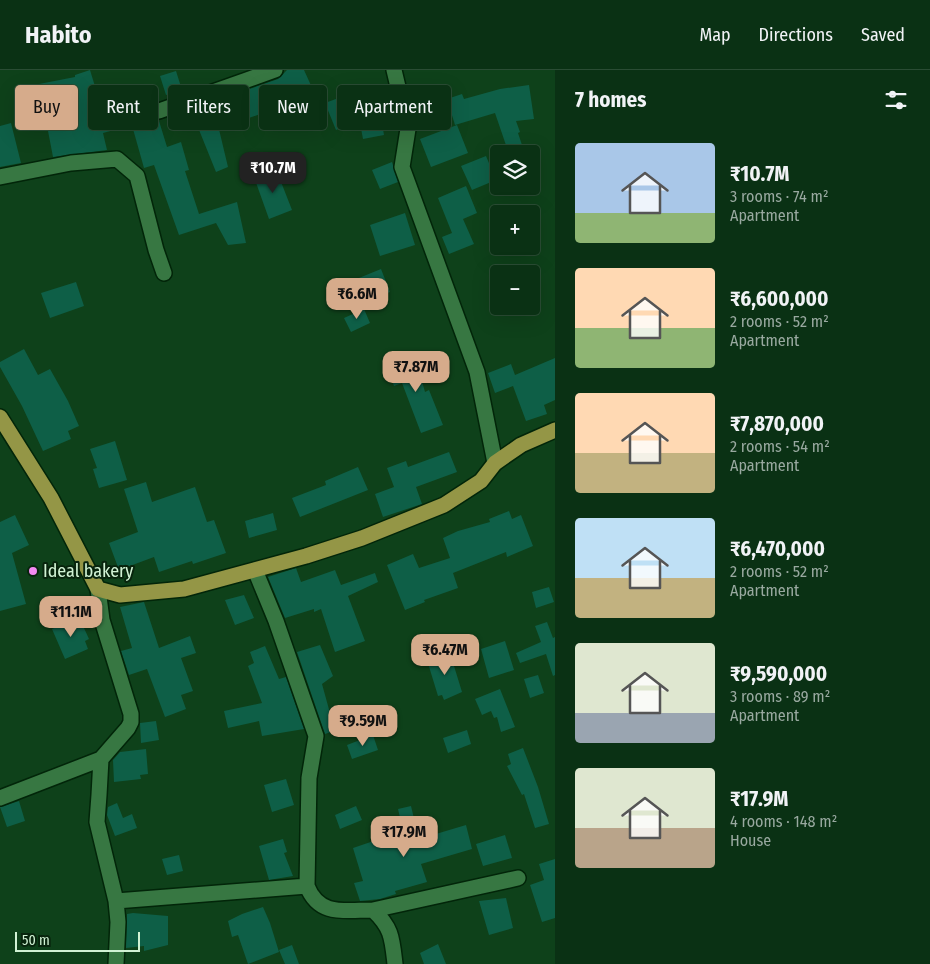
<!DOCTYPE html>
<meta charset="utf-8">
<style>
:root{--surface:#0a3114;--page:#13391d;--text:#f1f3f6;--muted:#99a9a0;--line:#2a4c34;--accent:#d6ab8b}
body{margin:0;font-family:"Fira Sans Condensed",sans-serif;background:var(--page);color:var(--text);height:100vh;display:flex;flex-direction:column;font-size:19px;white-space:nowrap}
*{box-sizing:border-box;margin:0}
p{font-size:16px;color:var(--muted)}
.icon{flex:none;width:28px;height:28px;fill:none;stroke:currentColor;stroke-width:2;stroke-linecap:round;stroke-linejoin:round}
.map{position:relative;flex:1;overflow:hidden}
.sheet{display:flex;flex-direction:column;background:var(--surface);width:375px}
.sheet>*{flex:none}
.guide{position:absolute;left:15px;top:15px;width:465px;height:45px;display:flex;gap:10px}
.buttons{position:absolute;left:490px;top:75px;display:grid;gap:10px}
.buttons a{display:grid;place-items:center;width:50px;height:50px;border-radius:5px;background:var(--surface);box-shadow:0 5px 20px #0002,0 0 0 1px var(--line);font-size:25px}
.scale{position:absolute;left:15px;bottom:12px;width:125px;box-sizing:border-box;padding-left:5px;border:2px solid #d1f2d4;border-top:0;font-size:14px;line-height:18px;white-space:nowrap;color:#d1f2d4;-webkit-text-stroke:4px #08240d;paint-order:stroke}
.price{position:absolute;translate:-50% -42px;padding:0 11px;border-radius:10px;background:var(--accent);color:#111;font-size:16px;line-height:32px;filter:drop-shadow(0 1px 2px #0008)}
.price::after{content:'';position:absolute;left:50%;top:30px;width:15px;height:11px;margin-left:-8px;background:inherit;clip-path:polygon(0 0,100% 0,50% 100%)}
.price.selected{background:#222;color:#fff}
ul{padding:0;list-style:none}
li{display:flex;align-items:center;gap:15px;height:125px;padding:0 20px}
li span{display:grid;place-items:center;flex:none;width:140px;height:100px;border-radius:5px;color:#555}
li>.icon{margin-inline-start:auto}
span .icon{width:60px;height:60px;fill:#fffc;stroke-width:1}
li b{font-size:21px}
h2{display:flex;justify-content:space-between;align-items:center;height:60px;padding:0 20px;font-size:21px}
.chip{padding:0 18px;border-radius:5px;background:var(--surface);box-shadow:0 5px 20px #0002,0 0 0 1px var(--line);font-size:18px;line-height:45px}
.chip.selected{background:var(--accent);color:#111}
header{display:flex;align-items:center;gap:30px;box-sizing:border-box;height:70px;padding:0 25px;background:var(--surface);border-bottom:1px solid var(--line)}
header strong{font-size:24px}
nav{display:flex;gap:28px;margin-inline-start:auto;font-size:18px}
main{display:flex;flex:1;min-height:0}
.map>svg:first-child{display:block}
</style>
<header>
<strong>Habito</strong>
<nav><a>Map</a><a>Directions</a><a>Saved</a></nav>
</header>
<main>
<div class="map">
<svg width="555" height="894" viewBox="0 0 555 894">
<rect width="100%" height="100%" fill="#0e411a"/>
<path fill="#0e5f47" d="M 90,0 L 101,36 L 106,34 L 114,60 L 103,63 L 107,80 L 53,87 L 39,14 L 75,7 L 75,5 Z
M 287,0 L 304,0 L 314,22 L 284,36 L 243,50 L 235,24 L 278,9 Z
M 176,1 L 182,20 L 166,25 L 160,6 Z
M 529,15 L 534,49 L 516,51 L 520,62 L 518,63 L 525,84 L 509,84 L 495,43 L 455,55 L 447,29 L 462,24 L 464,29 L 500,19 Z
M 352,23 L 362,48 L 336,60 L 325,33 Z
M 210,33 L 217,51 L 228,97 L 216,102 L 191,40 Z
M 381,48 L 384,65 L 363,69 L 360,53 Z
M 159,51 L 167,77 L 181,72 L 189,100 L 185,101 L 199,144 L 237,132 L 246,173 L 228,175 L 216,153 L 179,165 L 154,95 L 144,98 L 133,59 Z
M 11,53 L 21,93 L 0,97 L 0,56 Z
M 457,55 L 468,83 L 431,97 L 420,69 Z
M 486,86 L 496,110 L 472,120 L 461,96 Z
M 392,92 L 398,112 L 380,119 L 372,100 Z
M 276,99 L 292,140 L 269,149 L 254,107 Z
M 466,116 L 477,143 L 463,149 L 474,174 L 449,184 L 442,167 L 452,163 L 438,128 Z
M 405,143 L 415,175 L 380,186 L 370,155 Z
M 381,199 L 390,222 L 363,233 L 354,210 Z
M 76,212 L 84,236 L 50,248 L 41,223 Z
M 364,239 L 370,253 L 351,262 L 344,248 Z
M 24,279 L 38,305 L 50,299 L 68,331 L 79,356 L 68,361 L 71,369 L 43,381 L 22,336 L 0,297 L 0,292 Z
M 415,286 L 425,322 L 429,320 L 443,355 L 421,363 L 402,313 L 394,316 L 387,295 Z
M 555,288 L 555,330 L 544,335 L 547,344 L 526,351 L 513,316 L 495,323 L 488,303 L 511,294 L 515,305 Z
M 115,371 L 127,410 L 99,418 L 93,399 L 97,398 L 90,379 Z
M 449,382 L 457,402 L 416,417 L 422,434 L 383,447 L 375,424 L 394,417 L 387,398 L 406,391 L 408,397 Z
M 358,397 L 368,420 L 300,447 L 292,428 L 326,415 L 325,411 Z
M 146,412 L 152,432 L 195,417 L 207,452 L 214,450 L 226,483 L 193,494 L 192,491 L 159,502 L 154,487 L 119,500 L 109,473 L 138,462 L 124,419 Z
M 509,441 L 512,449 L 521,445 L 533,476 L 507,487 L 506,482 L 453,503 L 458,518 L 424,530 L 425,532 L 405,540 L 387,495 L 413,484 L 419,498 L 450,488 L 443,468 L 458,461 L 490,452 L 489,449 Z
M 273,443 L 277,460 L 249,468 L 245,451 Z
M 15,445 L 29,475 L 12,483 L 26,534 L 0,541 L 0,452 Z
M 296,498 L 301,512 L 335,500 L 341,515 L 375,503 L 378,512 L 348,526 L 365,571 L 335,582 L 321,539 L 314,542 L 314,539 L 285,548 L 268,507 Z
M 549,517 L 554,532 L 536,538 L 532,522 Z
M 244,525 L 254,548 L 235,555 L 225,530 Z
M 144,532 L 159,578 L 190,566 L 196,583 L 181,588 L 193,621 L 181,625 L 186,639 L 165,647 L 147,599 L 129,605 L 121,581 L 132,578 L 120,537 Z
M 79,547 L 89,569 L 85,571 L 88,579 L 65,589 L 52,559 Z
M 547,552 L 553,568 L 555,567 L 555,605 L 553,606 L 546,584 L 520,593 L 516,583 L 541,572 L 535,556 Z
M 505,571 L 514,600 L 489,608 L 481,579 Z
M 320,575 L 333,606 L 322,614 L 330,643 L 334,642 L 340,659 L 325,664 L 297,582 Z
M 265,576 L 279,609 L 286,607 L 304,659 L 262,666 L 259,651 L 228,658 L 224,641 L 262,633 L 248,596 L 254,593 L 250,582 Z
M 450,583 L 462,622 L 444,630 L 442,625 L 438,626 L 427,590 Z
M 538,605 L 544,623 L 530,628 L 524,609 Z
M 500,619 L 515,657 L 501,662 L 497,647 L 494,648 L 491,641 L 482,645 L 475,629 Z
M 156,651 L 159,670 L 141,673 L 140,653 Z
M 467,660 L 471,674 L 448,683 L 443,668 Z
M 373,665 L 378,680 L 352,689 L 347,675 Z
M 523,678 L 538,717 L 549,754 L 535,758 L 524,724 L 522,725 L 507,696 L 511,694 L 508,684 Z
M 146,679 L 148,704 L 140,705 L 141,709 L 114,712 L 113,690 L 120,682 Z
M 286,709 L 294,735 L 272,742 L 264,715 Z
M 19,731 L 25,751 L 7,757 L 0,737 Z
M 117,733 L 123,748 L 132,744 L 137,758 L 115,766 L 107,745 L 108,737 Z
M 356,736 L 362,750 L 340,759 L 335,745 Z
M 411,736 L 419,769 L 466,755 L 472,779 L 421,794 L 427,812 L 395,821 L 396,824 L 380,829 L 360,831 L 354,813 L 363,811 L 353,778 L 403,761 L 398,739 Z
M 505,765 L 512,788 L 483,796 L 476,774 Z
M 283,769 L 287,782 L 284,783 L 293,806 L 269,810 L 259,776 Z
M 179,785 L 183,801 L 167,805 L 162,789 Z
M 555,789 L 555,848 L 542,852 L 530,815 L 544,810 L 539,794 Z
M 506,828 L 513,858 L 489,865 L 479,831 Z
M 263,837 L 270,853 L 279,882 L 248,894 L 238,865 L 232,867 L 228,851 L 242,844 Z
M 133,843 L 168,846 L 168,875 L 144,881 L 144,876 L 126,878 L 127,844 Z
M 438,874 L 446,894 L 424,894 L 420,883 Z
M 292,875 L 299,894 L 285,894 L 279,880 Z"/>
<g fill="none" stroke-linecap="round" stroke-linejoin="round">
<g stroke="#022509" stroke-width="18">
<path id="minor" d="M 394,0 L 408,59 L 402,97 L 477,302 L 495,393
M 159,41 L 275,0
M 0,107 L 71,93 L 117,89 L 137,106 L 156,180 L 164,203
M 255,500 L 276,551 L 316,666 L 309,708 L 307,816 C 319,847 345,840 373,840 C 392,858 392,868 395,894
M 98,519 L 102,550 L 131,644 L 131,652 L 128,658 L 101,689 L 99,725 L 97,752 L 116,831 L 118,852 L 116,894
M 0,728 L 101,689
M 116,831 L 307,816
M 373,840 L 518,808"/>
</g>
<g stroke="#022509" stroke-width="18">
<path id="major" d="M 0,347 L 51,428 L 98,519 L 120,525 L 184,519 L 306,486 L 362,468 L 444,435 L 481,411 L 495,393 L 521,375 L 555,360"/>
</g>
<use href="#minor" stroke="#377742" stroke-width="15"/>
<use href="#major" stroke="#949646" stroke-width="15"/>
</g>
<circle fill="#f38af2" stroke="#08240d" stroke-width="2" cx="33" cy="501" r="5"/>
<g text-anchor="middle" stroke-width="4" stroke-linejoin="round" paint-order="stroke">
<g font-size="18" fill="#d1f2d4" stroke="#08240d" text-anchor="start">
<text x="43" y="507">Ideal bakery</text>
</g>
</g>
</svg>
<div class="buttons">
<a><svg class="icon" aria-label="layers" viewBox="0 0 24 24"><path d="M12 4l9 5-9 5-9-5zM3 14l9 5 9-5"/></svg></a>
<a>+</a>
<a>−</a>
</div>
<div class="scale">50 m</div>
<b class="price selected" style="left:273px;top:124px">₹10.7M</b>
<b class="price" style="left:357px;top:250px">₹6.6M</b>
<b class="price" style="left:416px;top:323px">₹7.87M</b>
<b class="price" style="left:71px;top:568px">₹11.1M</b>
<b class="price" style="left:445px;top:606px">₹6.47M</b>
<b class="price" style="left:363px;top:677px">₹9.59M</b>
<b class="price" style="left:404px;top:788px">₹17.9M</b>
<div class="guide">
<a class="chip selected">Buy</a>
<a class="chip">Rent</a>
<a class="chip">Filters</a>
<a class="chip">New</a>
<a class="chip">Apartment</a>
</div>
</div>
<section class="sheet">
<h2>7 homes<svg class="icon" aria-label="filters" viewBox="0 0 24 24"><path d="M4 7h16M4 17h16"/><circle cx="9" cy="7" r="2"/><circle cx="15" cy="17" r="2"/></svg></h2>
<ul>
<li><span style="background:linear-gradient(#a9c7e8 70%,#8fb573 0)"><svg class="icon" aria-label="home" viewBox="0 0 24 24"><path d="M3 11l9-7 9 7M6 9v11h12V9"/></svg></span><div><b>₹10.7M</b><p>3 rooms · 74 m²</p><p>Apartment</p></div></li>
<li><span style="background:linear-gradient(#ffd9b3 60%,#8fb573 0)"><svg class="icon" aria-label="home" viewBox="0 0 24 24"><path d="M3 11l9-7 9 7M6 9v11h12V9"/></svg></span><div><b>₹6,600,000</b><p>2 rooms · 52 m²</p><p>Apartment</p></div></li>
<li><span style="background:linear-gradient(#ffd9b3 60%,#c2b280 0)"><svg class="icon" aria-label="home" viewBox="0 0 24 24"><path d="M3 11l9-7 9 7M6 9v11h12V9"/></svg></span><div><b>₹7,870,000</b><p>2 rooms · 54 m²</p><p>Apartment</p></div></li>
<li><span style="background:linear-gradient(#bfe0f5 60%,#c2b280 0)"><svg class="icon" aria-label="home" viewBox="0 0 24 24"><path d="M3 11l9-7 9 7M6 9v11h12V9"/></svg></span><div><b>₹6,470,000</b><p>2 rooms · 52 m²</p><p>Apartment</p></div></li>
<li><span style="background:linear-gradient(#dfe7d0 70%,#9aa5b1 0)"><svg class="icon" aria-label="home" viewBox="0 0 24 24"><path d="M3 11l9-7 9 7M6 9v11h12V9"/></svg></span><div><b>₹9,590,000</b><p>3 rooms · 89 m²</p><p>Apartment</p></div></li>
<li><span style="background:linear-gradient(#dfe7d0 60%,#b9a48a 0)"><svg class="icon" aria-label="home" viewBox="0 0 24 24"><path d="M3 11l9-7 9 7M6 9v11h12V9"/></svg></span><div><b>₹17.9M</b><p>4 rooms · 148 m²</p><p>House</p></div></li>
</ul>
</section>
</main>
